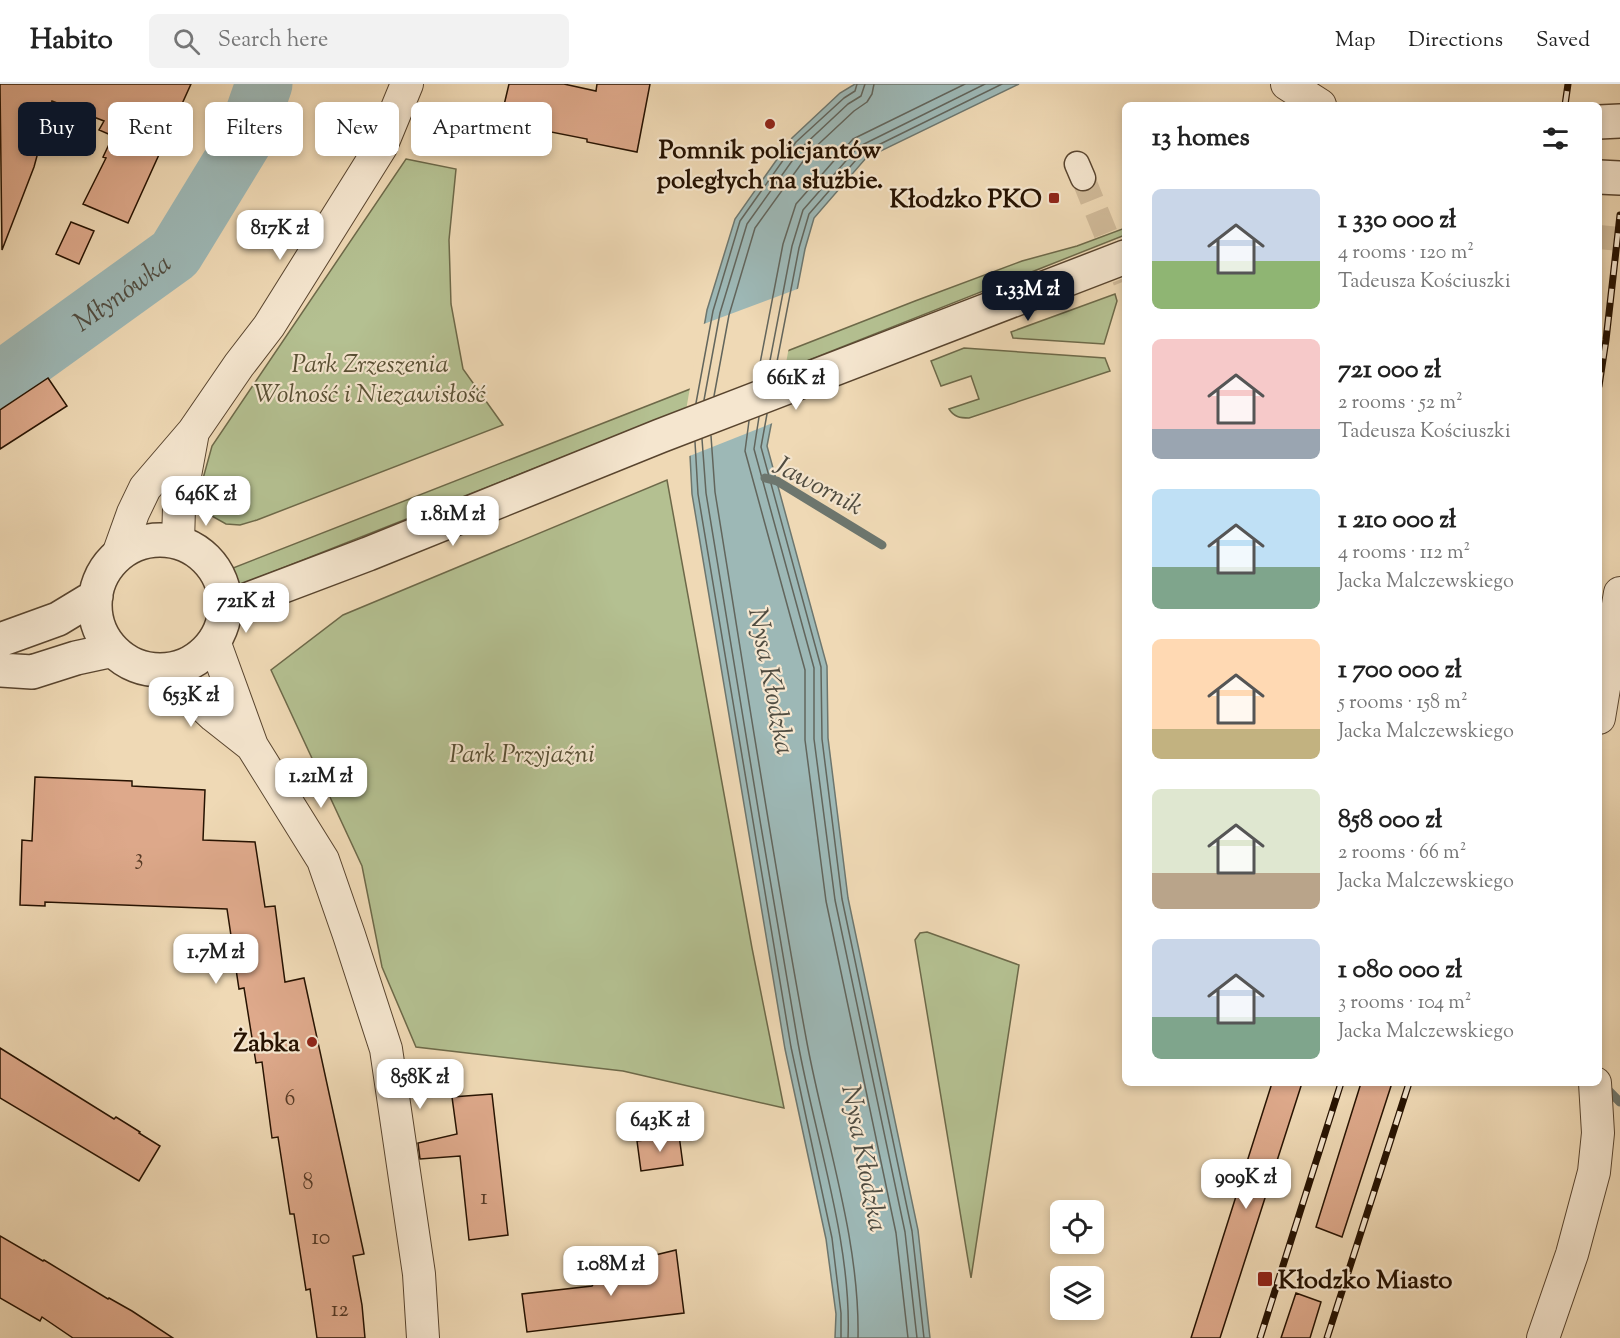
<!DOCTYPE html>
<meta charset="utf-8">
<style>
:root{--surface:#fff;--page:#f2f2f2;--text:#222;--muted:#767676;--line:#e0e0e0;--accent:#111827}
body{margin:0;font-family:"Sorts Mill Goudy",serif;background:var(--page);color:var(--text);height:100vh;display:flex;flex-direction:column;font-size:22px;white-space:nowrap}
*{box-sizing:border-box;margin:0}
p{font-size:20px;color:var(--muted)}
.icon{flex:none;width:33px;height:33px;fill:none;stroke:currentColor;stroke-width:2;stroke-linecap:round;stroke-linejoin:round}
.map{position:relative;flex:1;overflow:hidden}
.panel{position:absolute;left:1122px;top:18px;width:480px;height:984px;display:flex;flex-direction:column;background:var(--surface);border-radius:9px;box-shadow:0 3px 9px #0003}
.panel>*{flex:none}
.hud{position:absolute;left:18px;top:18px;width:570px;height:54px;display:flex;gap:12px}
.buttons{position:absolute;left:1050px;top:1116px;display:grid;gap:12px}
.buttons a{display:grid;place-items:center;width:54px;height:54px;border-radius:9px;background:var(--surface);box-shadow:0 3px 9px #0003;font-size:30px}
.price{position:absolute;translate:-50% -51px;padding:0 14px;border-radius:12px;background:#fff;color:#222;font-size:20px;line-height:39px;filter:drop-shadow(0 2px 3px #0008)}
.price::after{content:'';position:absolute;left:50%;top:36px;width:18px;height:14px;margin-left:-9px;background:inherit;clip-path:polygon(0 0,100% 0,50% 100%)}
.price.current{background:var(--accent);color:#fff}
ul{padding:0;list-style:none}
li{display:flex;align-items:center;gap:18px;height:150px;padding:0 30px}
li span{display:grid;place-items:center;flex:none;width:168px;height:120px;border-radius:9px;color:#555}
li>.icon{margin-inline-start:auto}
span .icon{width:72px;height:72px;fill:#fffc;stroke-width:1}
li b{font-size:26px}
h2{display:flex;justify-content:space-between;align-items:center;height:72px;padding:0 30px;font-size:26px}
.pill{padding:0 21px;border-radius:9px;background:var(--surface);box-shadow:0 3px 9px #0003;font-size:21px;line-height:54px}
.pill.current{background:var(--accent);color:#fff}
header{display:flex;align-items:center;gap:36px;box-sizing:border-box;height:84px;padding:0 30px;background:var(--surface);border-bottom:2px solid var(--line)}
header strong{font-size:28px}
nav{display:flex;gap:33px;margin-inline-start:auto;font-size:21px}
.search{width:420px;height:54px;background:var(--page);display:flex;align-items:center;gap:15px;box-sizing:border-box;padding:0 21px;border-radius:9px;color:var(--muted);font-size:22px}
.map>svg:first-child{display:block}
</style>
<header>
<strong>Habito</strong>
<div class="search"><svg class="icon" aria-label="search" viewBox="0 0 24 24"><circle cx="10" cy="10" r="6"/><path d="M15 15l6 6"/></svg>Search here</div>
<nav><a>Map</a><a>Directions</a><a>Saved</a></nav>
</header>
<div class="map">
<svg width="1620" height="1254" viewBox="0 0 1620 1254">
<rect width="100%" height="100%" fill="#efd9b5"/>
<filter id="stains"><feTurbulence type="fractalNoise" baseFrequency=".00333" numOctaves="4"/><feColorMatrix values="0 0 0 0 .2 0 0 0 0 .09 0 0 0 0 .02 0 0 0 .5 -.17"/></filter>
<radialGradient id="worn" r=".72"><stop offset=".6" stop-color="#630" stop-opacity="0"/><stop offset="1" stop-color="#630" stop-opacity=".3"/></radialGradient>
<path fill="#b4c091" stroke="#6d6949" stroke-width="1.5" d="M 406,75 L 456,85 L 449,156 L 451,220 L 463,285 L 503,341 L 257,436 L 240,441 L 226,440 L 210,431 L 199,409 L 212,362 Z
M 1125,144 L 1125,151 L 242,500 L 238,500 L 235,497 L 232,488 L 233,484 L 915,217 L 1022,177 L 1077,162 Z
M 1115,210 L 1117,217 L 1104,260 L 1013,254 L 1011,248 Z
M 964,264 L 1105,274 L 1110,287 L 969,334 C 960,334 954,333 949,325 L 979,315 L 971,292 L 941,302 L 931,277 Z
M 667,396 L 752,864 L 784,1024 L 623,987 L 416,963 L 382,883 L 362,782 L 271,586 L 343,531 Z
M 927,848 L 1019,881 L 971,1194 L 915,856 L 920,849 Z"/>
<path fill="#9db8b6" stroke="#6d766e" stroke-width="1.5" d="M 855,0 L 1019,0 L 866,74 L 814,134 L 805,165 L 767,362 L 827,582 L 828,654 L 848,814 L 918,1146 L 930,1254 L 835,1254 L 836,1230 L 826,1155 L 785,965 L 692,410 L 688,333 L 707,226 L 735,135 L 792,54 L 840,9 Z"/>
<path fill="#efd9b5" d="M 800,204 L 775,338 L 687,373 L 685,332 L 701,241 Z"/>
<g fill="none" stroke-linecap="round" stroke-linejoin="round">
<path stroke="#62655c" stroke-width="1.5" d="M 775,288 L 799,164 L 809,130 L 862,69 L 1002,0
M 767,292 L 792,162 L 803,126 L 858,63 L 985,0
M 757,295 L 783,160 L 796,120 L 853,55 L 965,0
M 714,312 L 729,231 L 755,144 L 809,69 L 854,27 L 867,18 L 872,10 L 874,0
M 704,316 L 720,229 L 747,140 L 802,63 L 848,20 L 861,12 L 865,0
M 696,319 L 713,227 L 740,137 L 796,58 L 844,14 L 855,7 L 857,0
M 767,330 L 761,363 L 821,583 L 822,655 L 842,815 L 912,1147 L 924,1254
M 759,333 L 754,365 L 814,584 L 814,655 L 835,816 L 905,1148 L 917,1254
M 749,337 L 745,367 L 805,586 L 805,656 L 826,817 L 896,1149 L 908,1254
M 711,352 L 715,408 C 745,592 773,776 807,959 C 825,1055 860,1156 858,1254
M 702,355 L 706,409 C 736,592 766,776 798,959 C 815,1053 852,1159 848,1254
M 695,358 L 698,410 L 791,963 L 832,1154 L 841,1229 L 841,1254"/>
<path stroke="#6d766e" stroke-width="9" d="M 765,394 L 777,397 L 882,461
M 1603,1001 L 1620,1018"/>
<path stroke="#9db8b6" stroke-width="57" id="s1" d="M 0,296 L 175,170 L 244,57 L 264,0"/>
</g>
<path fill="#dea98b" stroke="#261201" stroke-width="1.5" d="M 0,0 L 191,0 L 128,139 L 83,120 L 106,74 L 103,73 L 113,52 L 99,46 L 104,37 L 52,17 L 34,83 L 2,166 Z
M 509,0 L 564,0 L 596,7 L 597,0 L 650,0 L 637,68 L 587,58 L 587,55 L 500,38 Z
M 71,138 L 94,147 L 79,180 L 56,170 Z
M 48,294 L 67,322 L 0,365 L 0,326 Z
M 35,693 L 132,697 L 132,702 L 205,706 L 203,756 L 255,758 L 265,823 L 275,822 L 285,898 L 304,894 L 364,1170 L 353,1172 L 362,1221 L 365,1254 L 317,1254 L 310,1205 L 306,1206 L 294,1130 L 290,1130 L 278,1053 L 272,1054 L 262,978 L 256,979 L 244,904 L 239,905 L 227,825 L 45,818 L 45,822 L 20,821 L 22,756 L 32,757 Z
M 0,964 L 114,1035 L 116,1033 L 140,1048 L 139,1049 L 160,1062 L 139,1097 L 0,1014 Z
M 1272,999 L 1302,999 L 1220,1254 L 1191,1254 Z
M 1361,999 L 1392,999 L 1342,1153 L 1316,1143 Z
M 492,1010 L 508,1151 L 469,1156 L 460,1072 L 420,1075 L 418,1059 L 457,1050 L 452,1013 Z
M 679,1051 L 683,1081 L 641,1087 L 637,1057 Z
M 0,1152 L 43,1177 L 44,1176 L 108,1215 L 109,1214 L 132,1227 L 173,1254 L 73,1254 L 42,1233 L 40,1237 L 0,1214 Z
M 676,1166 L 684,1229 L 527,1248 L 522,1210 L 592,1202 L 600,1190 L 612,1181 L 625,1179 L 639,1182 L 643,1174 Z
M 1296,1209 L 1321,1218 L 1310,1254 L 1281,1254 Z"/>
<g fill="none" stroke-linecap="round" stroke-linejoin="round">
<path stroke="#d1bb9a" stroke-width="24" stroke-dasharray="24 12" stroke-linecap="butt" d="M 1083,94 L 1125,197
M 1599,153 L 1620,155"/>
<g stroke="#58442e" stroke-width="27">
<path id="pedestrian" d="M 1077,80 L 1083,94"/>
</g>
<g stroke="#58442e" stroke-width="34">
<path id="minor" d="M 1287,0 L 1320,21
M 178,458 L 179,424 L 193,348
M 118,471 L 133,429 L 145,404 L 193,348 L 239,281 L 269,242 L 381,63 L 407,0
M 214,557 L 252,662 L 323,776 L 349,851 L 386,965 L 419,1190 L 423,1254
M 165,586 L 214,632 L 252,662
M 1599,634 L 1620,509
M 1543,1254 L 1572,1170 L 1594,1088 L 1598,1049 L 1595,999"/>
</g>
<g stroke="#58442e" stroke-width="36">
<path id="tertiary" d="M 1599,38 L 1620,37
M 1599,93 L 1620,94
M95 521a65 65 0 1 1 130 0a65 65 0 1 1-130 0Z
M 225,524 L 368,470 L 660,352 L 1125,173
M 0,556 L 58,535 L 96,512
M 0,586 L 32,588 L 76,574 L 113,566"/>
</g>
<use href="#pedestrian" stroke="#f5e6cf" stroke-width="24"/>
<use href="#minor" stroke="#f5e6cf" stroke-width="32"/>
<use href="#tertiary" stroke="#f5e6cf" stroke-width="33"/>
<g stroke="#261201" stroke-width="7">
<path id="rail" d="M 1565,21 L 1568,0
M 1599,302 L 1606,256 L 1620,131
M 1260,1254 L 1341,999
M 1327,1254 L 1409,999"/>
</g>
<use href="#rail" stroke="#f5e6cf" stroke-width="4.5" stroke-dasharray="14" stroke-linecap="butt"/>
</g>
<g fill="#8f2418" stroke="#f5e6cf" stroke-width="2">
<circle cx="770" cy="40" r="6"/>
<rect x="1048" y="108" width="12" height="12" rx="3"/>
<circle cx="312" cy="958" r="6"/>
<rect x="1257" y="1187" width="16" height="16" rx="3"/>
</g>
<g text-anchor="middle" stroke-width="4.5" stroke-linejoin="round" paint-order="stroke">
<g font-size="22" fill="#543824">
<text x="139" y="780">3</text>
<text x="290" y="1021">6</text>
<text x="308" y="1105">8</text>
<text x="484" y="1120">1</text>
<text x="321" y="1160">10</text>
<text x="340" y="1232">12</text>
</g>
<g font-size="26" font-weight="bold" fill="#261201" stroke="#f5e6cf" text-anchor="end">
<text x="770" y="74" text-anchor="middle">Pomnik policjantów<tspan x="770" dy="30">poległych na służbie.</tspan></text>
<text x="1042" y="123">Kłodzko PKO</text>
<text x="300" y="967">Żabka</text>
<text x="1278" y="1204" text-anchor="start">Kłodzko Miasto</text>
</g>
<g font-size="26" font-style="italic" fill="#584f33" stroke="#f5e6cf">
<text x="370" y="288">Park Zrzeszenia<tspan x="370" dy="30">Wolność i Niezawisłość</tspan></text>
<text x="522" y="678">Park Przyjaźni</text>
</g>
<g font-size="27" font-style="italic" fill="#504c40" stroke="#f5e6cf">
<text dy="9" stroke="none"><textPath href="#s1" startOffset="150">Młynówka</textPath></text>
<text transform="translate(819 401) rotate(28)" y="9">Jawornik</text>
<text transform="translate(772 597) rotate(79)" y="9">Nysa Kłodzka</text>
<text transform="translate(865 1074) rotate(79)" y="9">Nysa Kłodzka</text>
</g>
</g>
<rect width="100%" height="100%" filter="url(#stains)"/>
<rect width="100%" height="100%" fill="url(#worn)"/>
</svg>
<div class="buttons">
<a><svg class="icon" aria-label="locate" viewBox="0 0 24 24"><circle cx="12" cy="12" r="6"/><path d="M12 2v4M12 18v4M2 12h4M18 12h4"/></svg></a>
<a><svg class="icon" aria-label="layers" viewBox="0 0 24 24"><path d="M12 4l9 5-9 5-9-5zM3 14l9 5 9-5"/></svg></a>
</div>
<b class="price" style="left:280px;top:177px">817K zł</b>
<b class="price current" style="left:1028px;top:238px">1.33M zł</b>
<b class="price" style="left:796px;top:327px">661K zł</b>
<b class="price" style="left:206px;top:443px">646K zł</b>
<b class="price" style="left:453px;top:463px">1.81M zł</b>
<b class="price" style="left:246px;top:550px">721K zł</b>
<b class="price" style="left:191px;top:644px">653K zł</b>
<b class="price" style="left:321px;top:725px">1.21M zł</b>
<b class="price" style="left:216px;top:901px">1.7M zł</b>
<b class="price" style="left:420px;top:1026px">858K zł</b>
<b class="price" style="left:660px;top:1069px">643K zł</b>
<b class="price" style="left:1246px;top:1126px">909K zł</b>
<b class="price" style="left:611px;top:1213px">1.08M zł</b>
<div class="hud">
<a class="pill current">Buy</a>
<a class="pill">Rent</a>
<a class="pill">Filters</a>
<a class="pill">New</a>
<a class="pill">Apartment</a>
</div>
<section class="panel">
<h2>13 homes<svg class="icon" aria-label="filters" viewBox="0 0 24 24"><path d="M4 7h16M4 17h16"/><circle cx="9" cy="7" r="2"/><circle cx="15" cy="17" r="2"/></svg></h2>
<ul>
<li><span style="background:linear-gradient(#c9d6e8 60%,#8fb573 0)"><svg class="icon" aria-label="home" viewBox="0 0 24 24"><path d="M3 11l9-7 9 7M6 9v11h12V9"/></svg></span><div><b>1 330 000 zł</b><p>4 rooms · 120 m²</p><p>Tadeusza Kościuszki</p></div></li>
<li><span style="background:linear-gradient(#f6c9c9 75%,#9aa5b1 0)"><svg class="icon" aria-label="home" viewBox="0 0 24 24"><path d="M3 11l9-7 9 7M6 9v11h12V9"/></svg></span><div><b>721 000 zł</b><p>2 rooms · 52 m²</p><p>Tadeusza Kościuszki</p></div></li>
<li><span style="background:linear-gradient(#bfe0f5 65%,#7fa58c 0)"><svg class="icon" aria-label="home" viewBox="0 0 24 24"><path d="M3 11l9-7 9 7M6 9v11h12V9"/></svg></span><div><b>1 210 000 zł</b><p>4 rooms · 112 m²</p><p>Jacka Malczewskiego</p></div></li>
<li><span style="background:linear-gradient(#ffd9b3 75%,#c2b280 0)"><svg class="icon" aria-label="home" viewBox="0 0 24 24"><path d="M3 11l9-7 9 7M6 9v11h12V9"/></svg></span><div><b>1 700 000 zł</b><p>5 rooms · 158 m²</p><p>Jacka Malczewskiego</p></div></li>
<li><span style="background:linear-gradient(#dfe7d0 70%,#b9a48a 0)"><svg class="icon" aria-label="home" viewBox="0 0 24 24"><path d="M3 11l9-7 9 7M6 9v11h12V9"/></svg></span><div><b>858 000 zł</b><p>2 rooms · 66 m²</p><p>Jacka Malczewskiego</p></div></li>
<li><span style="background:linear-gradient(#c9d6e8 65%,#7fa58c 0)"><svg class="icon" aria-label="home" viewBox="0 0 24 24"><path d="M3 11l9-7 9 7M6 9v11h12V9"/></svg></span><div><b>1 080 000 zł</b><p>3 rooms · 104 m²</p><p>Jacka Malczewskiego</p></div></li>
</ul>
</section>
</div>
